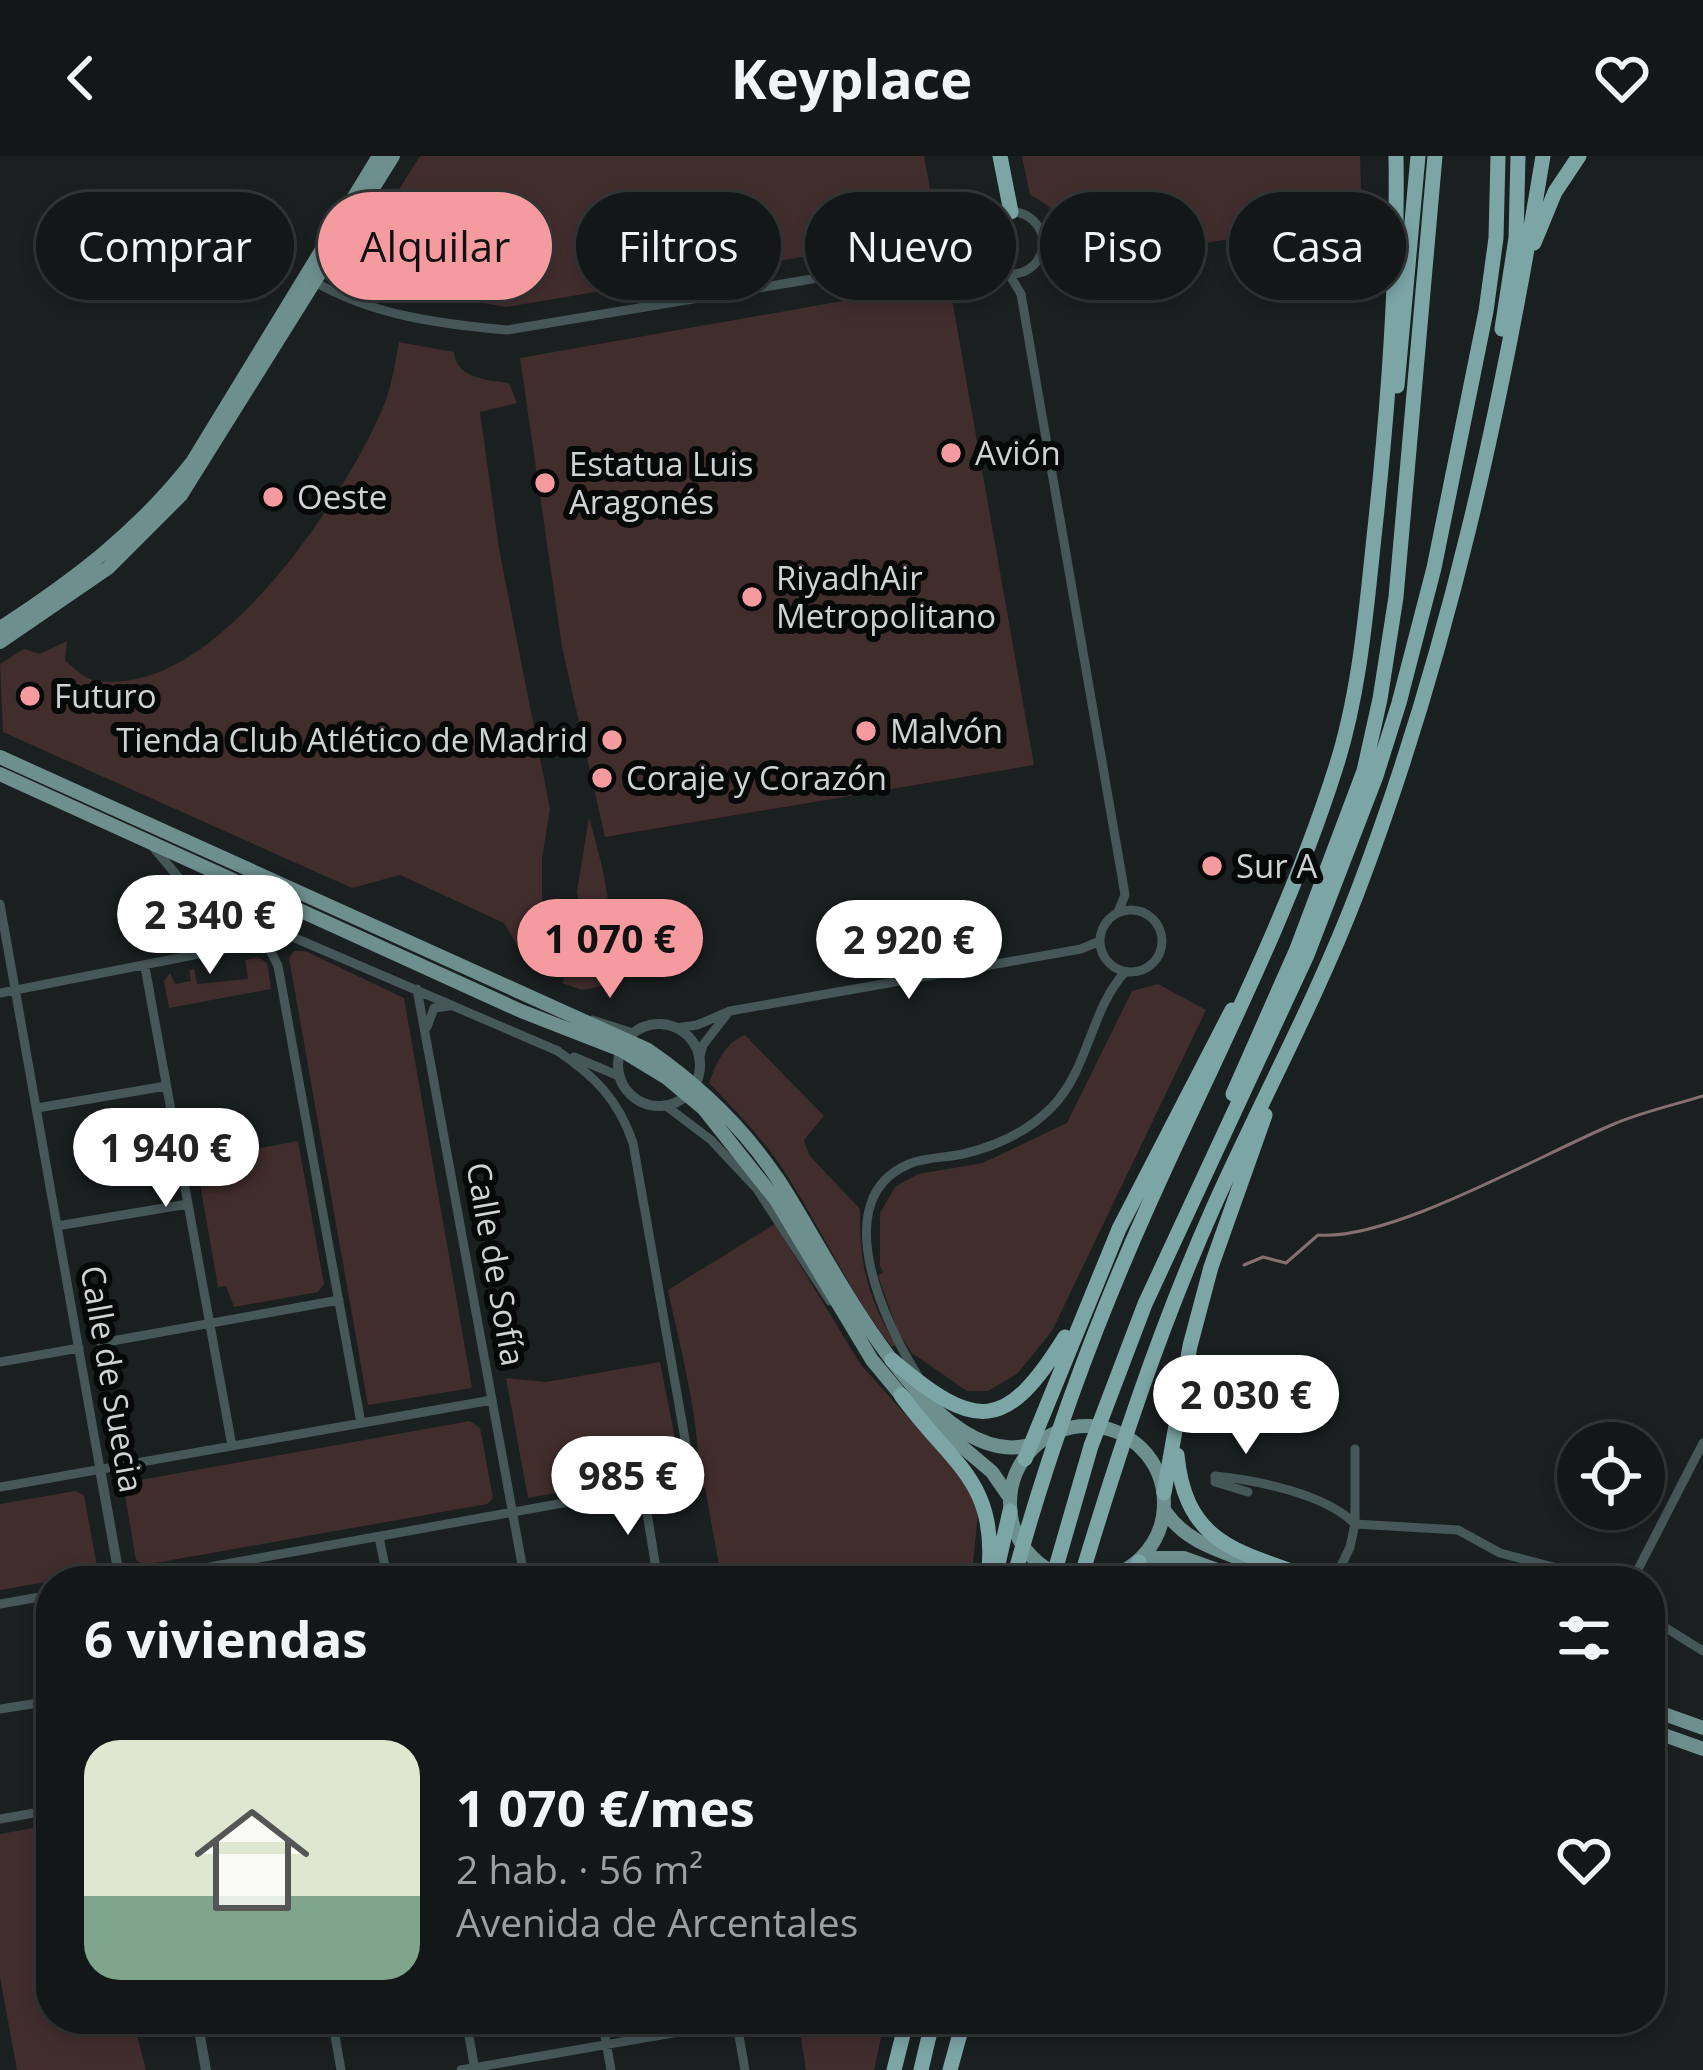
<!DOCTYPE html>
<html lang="es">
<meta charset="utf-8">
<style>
:root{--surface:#141717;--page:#212424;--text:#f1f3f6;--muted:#9d9fa1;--line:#333636;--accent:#f59b9f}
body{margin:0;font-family:"Open Sans",sans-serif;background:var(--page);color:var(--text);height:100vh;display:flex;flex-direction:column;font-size:45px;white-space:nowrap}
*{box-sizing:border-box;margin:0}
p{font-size:39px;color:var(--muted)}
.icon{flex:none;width:66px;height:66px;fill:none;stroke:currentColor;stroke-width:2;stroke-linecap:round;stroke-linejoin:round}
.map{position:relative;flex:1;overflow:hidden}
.drawer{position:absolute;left:36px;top:1410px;width:1629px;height:468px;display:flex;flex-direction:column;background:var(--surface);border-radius:48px;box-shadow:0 6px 18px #0003,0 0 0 3px var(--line)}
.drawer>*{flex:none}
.guide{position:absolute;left:36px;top:36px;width:1632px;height:108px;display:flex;gap:24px}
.tools{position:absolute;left:1557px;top:1266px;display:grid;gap:24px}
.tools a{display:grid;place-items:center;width:108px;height:108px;border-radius:50%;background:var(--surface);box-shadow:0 6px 18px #0003,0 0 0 3px var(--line);font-size:60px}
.price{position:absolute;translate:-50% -102px;padding:0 27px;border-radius:42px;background:#fff;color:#222;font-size:39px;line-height:78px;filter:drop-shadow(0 3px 6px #0008)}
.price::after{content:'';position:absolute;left:50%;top:72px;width:36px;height:27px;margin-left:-18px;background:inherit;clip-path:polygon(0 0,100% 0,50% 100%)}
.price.current{background:var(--accent);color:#111}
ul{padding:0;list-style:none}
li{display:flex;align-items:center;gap:36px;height:300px;padding:0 48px}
li span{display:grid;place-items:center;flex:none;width:336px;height:240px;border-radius:36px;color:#555}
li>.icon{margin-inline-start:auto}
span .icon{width:144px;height:144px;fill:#fffc;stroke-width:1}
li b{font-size:51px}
h2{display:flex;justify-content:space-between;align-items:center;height:144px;padding:0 48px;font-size:51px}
.chip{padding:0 42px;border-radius:54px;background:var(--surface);box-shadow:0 6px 18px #0003,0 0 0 3px var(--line);font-size:42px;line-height:108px}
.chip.current{background:var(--accent);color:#111}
header{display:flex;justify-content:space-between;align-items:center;height:156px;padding:0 48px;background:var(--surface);font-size:54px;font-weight:700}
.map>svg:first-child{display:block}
</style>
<header><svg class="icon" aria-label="back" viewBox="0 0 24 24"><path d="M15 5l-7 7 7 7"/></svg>Keyplace<svg class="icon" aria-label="heart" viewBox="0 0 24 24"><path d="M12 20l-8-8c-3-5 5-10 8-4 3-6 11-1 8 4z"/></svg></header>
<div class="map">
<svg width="1703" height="1914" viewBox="0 0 1703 1914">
<rect width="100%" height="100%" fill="#1a1f1f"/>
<path fill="#422d2d" d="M 420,0 L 924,0 L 938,78 L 506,151 L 355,124 L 353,106 Z
M 1022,0 L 1360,0 L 1362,63 L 1072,107 C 1067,73 1062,55 1030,39 Z
M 949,126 L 1034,609 L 605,681 L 562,491 L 520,202 Z
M 399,186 L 454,196 C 456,223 488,224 509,227 L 517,247 L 480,256 L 499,393 L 550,653 L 542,702 L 542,769 L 557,784 L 543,819 L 531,813 L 504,767 L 400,719 L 352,732 L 3,576 L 0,508 L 24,493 L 40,498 L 67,485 L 65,505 C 72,510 80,518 87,522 C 98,527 112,526 123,525 C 229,516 346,340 384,249 C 392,229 395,207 399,186 Z
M 589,661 L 602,710 L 623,826 L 582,834 L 562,827 L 576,794 L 600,792 L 595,757 L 581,758 L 577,736 Z
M 294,795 L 305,795 L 404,842 L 472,1232 L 368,1249 L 289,802 Z
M 258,801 L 267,807 L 271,833 L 169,852 L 164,825 L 170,817 L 175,828 L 191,825 L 189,814 L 194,813 L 197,828 L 248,823 L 245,804 Z
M 1158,828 L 1206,854 L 1052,1175 L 1017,1218 L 988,1235 L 967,1235 L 912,1197 L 898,1176 L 878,1120 L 883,1116 L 880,1110 L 880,1057 L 895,1031 L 918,1018 L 983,1007 L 1067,967 L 1132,835 Z
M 745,879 L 824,960 L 804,984 L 809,999 L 860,1053 C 859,1108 868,1143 896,1189 L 892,1191 C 851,1139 824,1078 788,1021 C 766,986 738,957 709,927 C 717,906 724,888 745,879 Z
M 298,985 L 324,1128 L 318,1136 L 234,1151 L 226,1130 L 218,1131 L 196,1004 Z
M 775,1068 L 861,1209 L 968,1328 L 978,1358 L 971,1425 L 722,1425 L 705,1332 L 693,1330 C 711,1302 675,1171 668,1134 Z
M 660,1206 L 679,1303 L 672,1317 L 528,1342 L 506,1222 L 546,1226 Z
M 470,1265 L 480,1272 L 493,1342 L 487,1348 L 144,1409 L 136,1404 L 124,1334 L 129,1326 Z
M 75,1335 L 84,1339 L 97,1411 L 87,1419 L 0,1434 L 0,1348 Z
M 51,1669 L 51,1863 L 133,1863 L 146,1914 L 17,1914 L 0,1821 L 0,1678 Z
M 798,1863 L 885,1863 L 874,1914 L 806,1914 Z"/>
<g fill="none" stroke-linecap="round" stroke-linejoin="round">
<path stroke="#856f70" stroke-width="3" d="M 1244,1109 L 1263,1101 L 1286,1107 L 1318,1079 C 1392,1085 1541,998 1614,968 C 1642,956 1674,949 1703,940"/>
<path stroke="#465757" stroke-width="9" d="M981 87a31 31 0 1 1 62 0a31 31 0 1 1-62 0Z
M 1009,118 L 1021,138 L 1122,721 L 1125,739 L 1118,756
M 310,123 C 369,159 439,168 507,174 L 962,98 L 984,103
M 153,691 L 179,722 L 196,733 L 295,782 L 558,895
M 0,748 L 100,1313
M1100 785a31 31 0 1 1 62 0a31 31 0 1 1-62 0Z
M 269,768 L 267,788 L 278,810 L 361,1267
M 145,811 L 232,1290
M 417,833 L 525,1425
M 0,837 L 271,784
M 592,864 L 633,877
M 427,871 L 434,852 L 449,850
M 676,872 L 697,869 L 730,855 L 1081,793 L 1100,785
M 574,901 L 619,920
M 699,904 L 703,889 L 727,858
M 665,949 L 711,984 L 757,1033 L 830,1145
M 37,952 L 166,930
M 57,1070 L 188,1048
M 101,1187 L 339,1144
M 0,1206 L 79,1192
M 918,1220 C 886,1170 825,1043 909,1008 C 925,1001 945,1002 963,998 C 997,990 1026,977 1051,952 C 1089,914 1090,854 1125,816
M 0,1331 L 492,1244
M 643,1332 L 658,1425
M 1248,1336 L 1215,1326 L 1215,1320 C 1256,1324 1326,1338 1355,1368
M 1355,1368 L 1355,1293
M 379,1381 L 388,1425
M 251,1404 L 255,1425
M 132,1425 L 679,1326 L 686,1320 L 689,1306 L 633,987 C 618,943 594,919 556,894
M 1334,1425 L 1350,1391 L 1355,1368 L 1458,1374 L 1500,1397 L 1580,1418 L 1592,1425
M 1632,1425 L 1703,1287
M 0,1448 L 51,1439
M 1650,1462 L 1703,1495
M 0,1553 L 51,1545
M 0,1663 L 51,1654
M 332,1863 L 341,1914
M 466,1863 L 475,1914
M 602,1863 L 611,1914
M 736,1863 L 745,1914
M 461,1914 L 736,1866"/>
<path stroke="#465757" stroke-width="10" d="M618 909a41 41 0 1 1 82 0a41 41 0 1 1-82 0Z
M 100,1313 L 120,1425
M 197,1863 L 206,1914"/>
<path stroke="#6d908f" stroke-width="14" d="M 0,472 C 74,424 139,375 193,305 L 379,0
M 0,486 L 108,412 L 181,339 L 393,0
M 0,601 L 648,894 C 699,929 742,970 777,1022 C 823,1088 933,1331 1038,1286
M 0,618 L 521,855 L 621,894 L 667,922 L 703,952 L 776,1044 L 872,1204 L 901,1239 L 992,1316 L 1010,1342
M1010 1347a77 77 0 1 1 154 0a77 77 0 1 1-154 0Z
M 1164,1354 C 1185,1385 1215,1393 1249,1406
M 1144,1402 L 1184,1402 L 1248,1425
M 1650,1553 L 1703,1572
M 1650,1574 L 1703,1593"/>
<path stroke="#7ca6a6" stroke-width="15" d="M 1000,0 L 1011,56
M 1534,87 L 1555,36 L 1579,0
M 1502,173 L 1516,82 L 1518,0
M 1397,230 L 1418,0
M 1233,938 L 1297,793 L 1364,615 L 1380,543 L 1396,441 L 1435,0
M 892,1204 C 976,1276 1006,1276 1065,1181
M 901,1239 C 952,1310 1000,1324 988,1425
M 1177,1299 C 1186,1392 1243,1396 1319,1425
M 1025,1303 L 1119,1073 L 1232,854
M 1164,1337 L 1190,1190 L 1211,1111 L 1265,959
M 996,1417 L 1010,1355
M 1013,1425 C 1047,1299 1092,1176 1145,1057 C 1210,910 1286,768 1335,614 C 1359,541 1366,458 1374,381 C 1388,255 1398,127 1396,0
M 1052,1425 L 1091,1290 L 1145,1148 L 1307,799 L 1376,620 L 1399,547 L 1434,412 L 1486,155 L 1496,82 L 1498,0
M 1080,1425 C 1118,1298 1160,1171 1214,1050 C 1261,945 1316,844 1357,737 C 1448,499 1502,250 1543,0
M 1131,1425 L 1139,1406
M 1156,1425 C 1182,1411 1206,1417 1233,1425
M 894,1914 L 907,1863
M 921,1914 L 933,1863
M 950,1914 L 964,1863"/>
</g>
<g fill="#f59b9f" stroke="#070909" stroke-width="4.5">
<circle cx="951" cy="297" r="12"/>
<circle cx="545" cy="327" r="12"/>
<circle cx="273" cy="341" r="12"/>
<circle cx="752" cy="441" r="12"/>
<circle cx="30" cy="540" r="12"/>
<circle cx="866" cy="575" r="12"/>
<circle cx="612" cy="584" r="12"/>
<circle cx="602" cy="622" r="12"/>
<circle cx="1212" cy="710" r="12"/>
</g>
<g text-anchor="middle" stroke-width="12" stroke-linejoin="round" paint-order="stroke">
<g font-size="33" fill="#cfd3d3" stroke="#070909" text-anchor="start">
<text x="975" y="309">Avión</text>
<text x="569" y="320">Estatua Luis<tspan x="569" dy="38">Aragonés</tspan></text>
<text x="297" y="353">Oeste</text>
<text x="776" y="434">RiyadhAir<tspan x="776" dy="38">Metropolitano</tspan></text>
<text x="54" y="552">Futuro</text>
<text x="890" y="587">Malvón</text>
<text x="588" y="596" text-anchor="end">Tienda Club Atlético de Madrid</text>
<text x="626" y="634">Coraje y Corazón</text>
<text x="1236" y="722">Sur A</text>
</g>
<g font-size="33" fill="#cfd3d3" stroke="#070909">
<text transform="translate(496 1108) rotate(80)" y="12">Calle de Sofía</text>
<text transform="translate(112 1223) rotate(80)" y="12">Calle de Suecia</text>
</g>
</g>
</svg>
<div class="tools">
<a><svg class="icon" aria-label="locate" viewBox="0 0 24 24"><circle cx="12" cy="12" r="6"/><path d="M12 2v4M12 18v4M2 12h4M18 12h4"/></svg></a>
</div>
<b class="price" style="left:210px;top:821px">2 340 €</b>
<b class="price current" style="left:610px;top:845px">1 070 €</b>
<b class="price" style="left:909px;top:846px">2 920 €</b>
<b class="price" style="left:166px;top:1054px">1 940 €</b>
<b class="price" style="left:1246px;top:1301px">2 030 €</b>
<b class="price" style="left:628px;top:1382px">985 €</b>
<div class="guide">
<a class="chip">Comprar</a>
<a class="chip current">Alquilar</a>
<a class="chip">Filtros</a>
<a class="chip">Nuevo</a>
<a class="chip">Piso</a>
<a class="chip">Casa</a>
</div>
<section class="drawer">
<h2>6 viviendas<svg class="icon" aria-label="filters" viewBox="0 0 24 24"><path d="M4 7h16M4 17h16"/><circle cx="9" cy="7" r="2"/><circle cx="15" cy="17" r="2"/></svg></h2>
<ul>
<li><span style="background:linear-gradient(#dfe7d0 65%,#7fa58c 0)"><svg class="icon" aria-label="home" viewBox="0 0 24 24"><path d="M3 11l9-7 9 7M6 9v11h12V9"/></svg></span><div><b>1 070 €/mes</b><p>2 hab. · 56 m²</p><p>Avenida de Arcentales</p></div><svg class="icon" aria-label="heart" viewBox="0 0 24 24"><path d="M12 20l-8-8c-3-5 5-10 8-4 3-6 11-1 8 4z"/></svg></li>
</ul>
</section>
</div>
